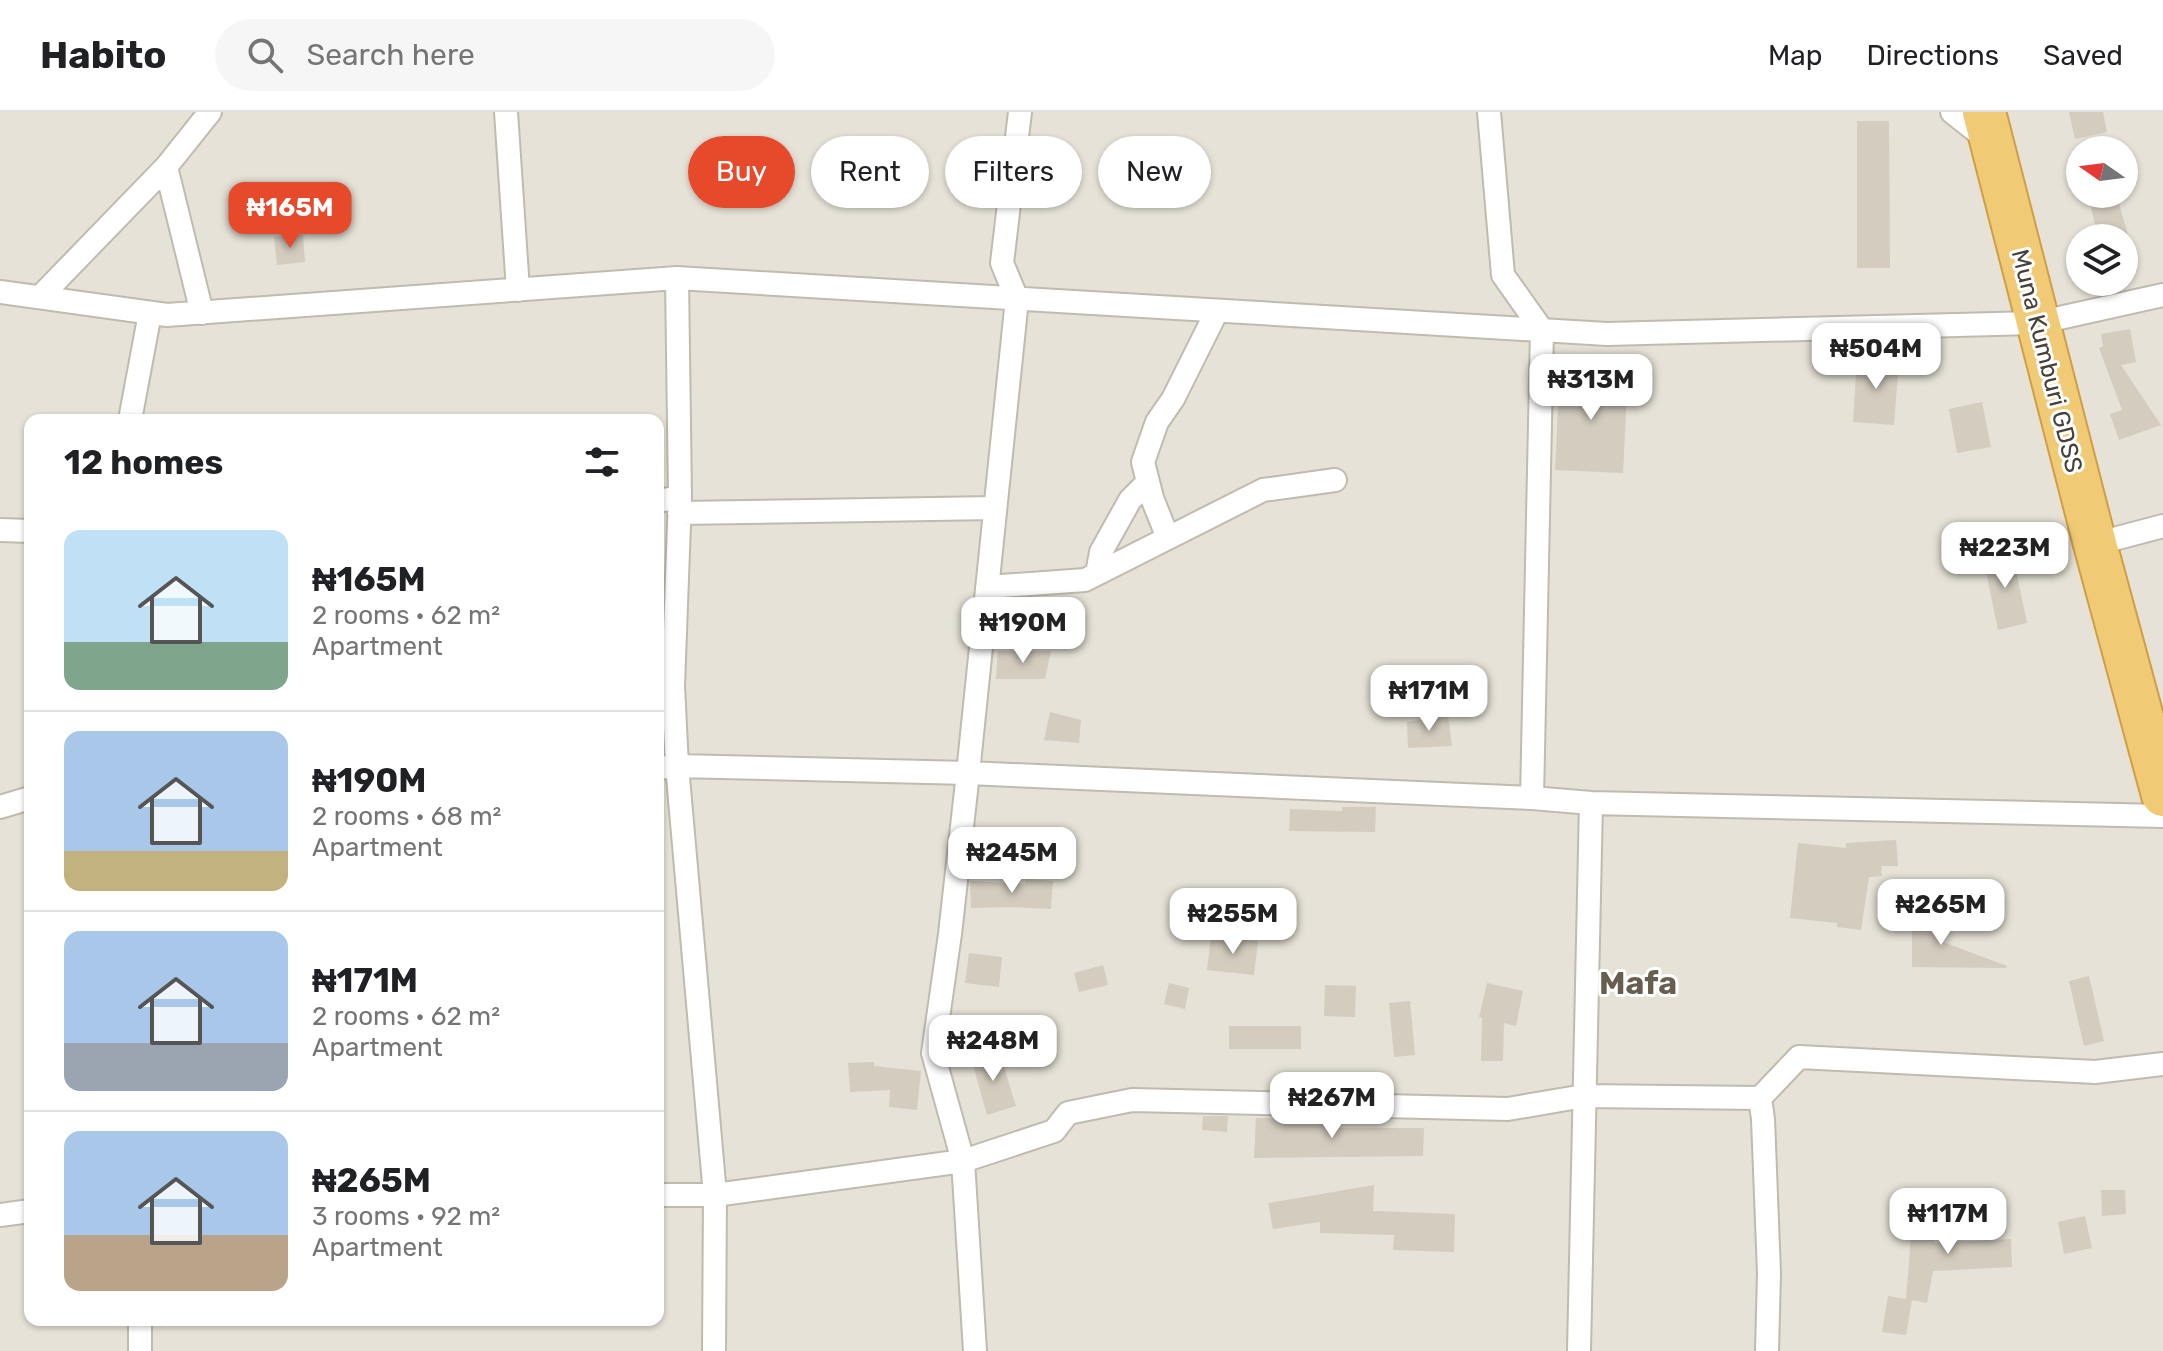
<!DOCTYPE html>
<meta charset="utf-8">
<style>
:root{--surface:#fff;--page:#f6f6f6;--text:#202124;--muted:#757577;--line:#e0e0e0;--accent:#e74a2b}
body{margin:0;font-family:Rubik,sans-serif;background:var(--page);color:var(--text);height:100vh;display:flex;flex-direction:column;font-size:30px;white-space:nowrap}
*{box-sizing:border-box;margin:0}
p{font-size:26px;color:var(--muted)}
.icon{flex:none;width:44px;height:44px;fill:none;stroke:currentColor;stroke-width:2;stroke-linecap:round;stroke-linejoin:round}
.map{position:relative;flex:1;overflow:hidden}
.sheet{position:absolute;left:24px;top:302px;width:640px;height:912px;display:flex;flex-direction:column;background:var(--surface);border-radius:16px;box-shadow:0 2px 6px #0004}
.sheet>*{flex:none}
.top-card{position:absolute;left:688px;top:24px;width:760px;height:72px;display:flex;gap:16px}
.needle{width:52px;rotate:284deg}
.tools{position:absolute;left:2066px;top:24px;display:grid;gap:16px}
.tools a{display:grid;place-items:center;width:72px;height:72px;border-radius:50%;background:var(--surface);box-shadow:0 2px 6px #0004;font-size:40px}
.price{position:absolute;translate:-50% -68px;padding:0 18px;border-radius:16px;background:#fff;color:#222;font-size:26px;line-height:52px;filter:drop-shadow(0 2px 4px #0008)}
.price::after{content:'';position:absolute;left:50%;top:48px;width:24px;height:18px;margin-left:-12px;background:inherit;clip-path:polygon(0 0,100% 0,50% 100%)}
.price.current{background:var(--accent);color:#fff}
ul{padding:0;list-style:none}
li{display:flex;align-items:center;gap:24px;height:200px;padding:0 40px}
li+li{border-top:2px solid var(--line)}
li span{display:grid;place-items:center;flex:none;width:224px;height:160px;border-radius:16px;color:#555}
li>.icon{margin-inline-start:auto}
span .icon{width:96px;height:96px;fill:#fffc;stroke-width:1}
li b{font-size:34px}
h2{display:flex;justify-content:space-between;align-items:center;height:96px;padding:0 40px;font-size:34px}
.chip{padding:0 28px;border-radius:36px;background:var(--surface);box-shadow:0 2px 6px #0004;font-size:28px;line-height:72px}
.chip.current{background:var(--accent);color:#fff}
header{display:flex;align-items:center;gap:48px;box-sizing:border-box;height:112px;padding:0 40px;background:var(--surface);border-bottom:2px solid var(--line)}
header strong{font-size:38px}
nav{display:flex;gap:44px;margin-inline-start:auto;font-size:28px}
.search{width:560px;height:72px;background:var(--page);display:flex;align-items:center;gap:20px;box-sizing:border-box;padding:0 28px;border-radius:44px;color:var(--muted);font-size:30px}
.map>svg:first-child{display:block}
</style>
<header>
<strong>Habito</strong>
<div class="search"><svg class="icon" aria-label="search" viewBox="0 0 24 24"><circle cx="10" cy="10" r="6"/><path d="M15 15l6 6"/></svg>Search here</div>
<nav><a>Map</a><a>Directions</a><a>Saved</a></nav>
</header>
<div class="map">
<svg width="2163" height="1239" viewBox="0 0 2163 1239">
<rect width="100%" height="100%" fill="#f3f0e8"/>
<path fill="#e6e2d7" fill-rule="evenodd" d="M 0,0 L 2163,0 L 2163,1239 L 0,1239 ZM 2080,38 L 2124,38 L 2124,82 L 2080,82 ZM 2080,126 L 2124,126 L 2124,170 L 2080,170 ZM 30,308 L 658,308 L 658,1208 L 30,1208 Z"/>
<path fill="#d3ccbf" d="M 2069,0 L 2103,0 L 2107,20 L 2075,27 Z
M 1857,9 L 1889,9 L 1890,156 L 1857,156 Z
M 2116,82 L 2129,126 L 2098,126 L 2090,91 Z
M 303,123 L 305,150 L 277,153 L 274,125 Z
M 2130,217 L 2136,250 L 2121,253 L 2161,313 L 2119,328 L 2110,302 L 2122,298 L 2099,236 L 2103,234 L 2101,222 Z
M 1857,245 L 1899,248 L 1894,313 L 1853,310 Z
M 1560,258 L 1628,262 L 1623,361 L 1555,358 Z
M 1982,290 L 1991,335 L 1957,341 L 1949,297 Z
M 2012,439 L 2027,511 L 1998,518 L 1983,445 Z
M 998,539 L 1051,539 L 1045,567 L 996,567 Z
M 1050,600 L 1081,608 L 1079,631 L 1044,628 Z
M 1448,603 L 1452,634 L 1408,636 L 1407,610 Z
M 1342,695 L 1376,695 L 1375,720 L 1289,719 L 1290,697 L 1342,699 Z
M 1896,728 L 1898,754 L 1881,754 L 1882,764 L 1869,765 L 1861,818 L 1837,815 L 1837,811 L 1790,806 L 1798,731 L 1846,736 L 1846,731 Z
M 1026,767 L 1053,769 L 1051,797 L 1010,795 L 971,796 L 970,769 L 1025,772 Z
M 1912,801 L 1943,801 L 1943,830 L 2007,854 L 2006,856 L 1912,855 Z
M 1211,825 L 1258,829 L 1254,863 L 1207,858 Z
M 969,841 L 1002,845 L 999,875 L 965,871 Z
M 1103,853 L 1108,873 L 1079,880 L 1074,861 Z
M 2089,864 L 2104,929 L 2084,934 L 2069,869 Z
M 1169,871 L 1189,876 L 1185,897 L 1164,892 Z
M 1487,871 L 1523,879 L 1516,914 L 1504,911 L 1503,949 L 1481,949 L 1482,906 L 1479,905 Z
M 1325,873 L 1356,874 L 1355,905 L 1324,904 Z
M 1410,889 L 1415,943 L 1394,945 L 1389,891 Z
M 952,905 L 977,912 L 971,938 L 949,931 Z
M 1229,914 L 1301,914 L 1301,937 L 1229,937 Z
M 969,939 L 1001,946 L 1016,994 L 987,1003 Z
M 874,950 L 874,954 L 921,959 L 917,998 L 889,995 L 890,978 L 850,980 L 848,951 Z
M 1203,1004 L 1228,1004 L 1227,1020 L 1202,1018 Z
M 1256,1006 L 1330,1007 L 1330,1016 L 1424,1016 L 1423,1044 L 1254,1046 Z
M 1374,1073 L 1373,1099 L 1455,1102 L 1454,1140 L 1393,1138 L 1394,1123 L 1320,1121 L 1320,1110 L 1273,1117 L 1268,1091 Z
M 2101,1078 L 2125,1078 L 2126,1102 L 2102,1104 Z
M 1913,1100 L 1937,1102 L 1934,1131 L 2011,1127 L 2012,1155 L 1933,1159 L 1927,1191 L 1906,1187 Z
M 2085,1104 L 2092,1136 L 2064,1142 L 2058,1110 Z
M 1888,1184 L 1912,1188 L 1906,1223 L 1882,1220 Z"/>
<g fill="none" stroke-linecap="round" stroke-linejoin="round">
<g stroke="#c0baaf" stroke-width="26">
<path id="street" d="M 506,0 L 518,178
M 1489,0 L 1503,163 L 1542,218 L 1532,686
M 1952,0 L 1989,29
M 166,55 L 202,201
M 677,166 L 680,385 L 673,574 L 677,654 L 715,1083 L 714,1239
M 0,180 L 167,203 L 677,166 L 1607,222 L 2037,211 L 2163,183
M 40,185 L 166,55 L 210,0
M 130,308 L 150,201
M 658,389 L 680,385
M 679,401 L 995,396
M 0,418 L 30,419
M 1168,426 L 1152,386 L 1143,350 L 1157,310 L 1173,287 L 1217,199
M 2095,432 L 2163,414
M 1097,462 L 1101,440 L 1130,388 L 1148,370
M 987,475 L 1085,468 L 1263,378 L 1335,368
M 658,656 L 677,654 L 968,661 L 1532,686 L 1591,691 L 2163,704
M 0,695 L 30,686
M 1760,986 L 1763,1007 L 1769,1161 L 1767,1239
M 658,1083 L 715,1083 L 963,1049 L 1054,1019 L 1068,1001 L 1132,988 L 1508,997 L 1584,984 L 1760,986 L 1799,945 L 2095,960 L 2163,952
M 0,1103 L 30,1099
M 140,1208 L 140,1239
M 975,1239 L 963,1049 L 933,941 L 950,822 L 968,661 L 1017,187 L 1002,151 L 1020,0
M 1579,1239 L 1591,691"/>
</g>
<g stroke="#d09f45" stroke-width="46">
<path id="highway" d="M 1984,0 L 2095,432 L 2163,683"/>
</g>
<use href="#street" stroke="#fff" stroke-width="22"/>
<use href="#highway" stroke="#f1ca75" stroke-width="42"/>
</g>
<g text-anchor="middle" stroke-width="6" stroke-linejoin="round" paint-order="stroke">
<g font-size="24" fill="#464038" stroke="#fff">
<text transform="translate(2047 249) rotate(76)" y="8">Muna Kumburi GDSS</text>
</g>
<g font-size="32" font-weight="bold" fill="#675e50" stroke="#fff">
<text x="1638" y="882">Mafa</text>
</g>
</g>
</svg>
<div class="tools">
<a><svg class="needle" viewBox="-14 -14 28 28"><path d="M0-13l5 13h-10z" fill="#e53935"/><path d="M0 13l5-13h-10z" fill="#757577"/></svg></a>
<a><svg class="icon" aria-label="layers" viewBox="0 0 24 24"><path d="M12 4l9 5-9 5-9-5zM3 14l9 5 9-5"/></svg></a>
</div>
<b class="price current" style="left:290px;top:138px">₦165M</b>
<b class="price" style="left:1876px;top:279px">₦504M</b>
<b class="price" style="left:1591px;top:310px">₦313M</b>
<b class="price" style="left:2005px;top:478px">₦223M</b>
<b class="price" style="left:1023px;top:553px">₦190M</b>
<b class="price" style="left:1429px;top:621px">₦171M</b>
<b class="price" style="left:1012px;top:783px">₦245M</b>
<b class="price" style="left:1941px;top:835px">₦265M</b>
<b class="price" style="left:1233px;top:844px">₦255M</b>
<b class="price" style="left:993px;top:971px">₦248M</b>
<b class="price" style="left:1332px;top:1028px">₦267M</b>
<b class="price" style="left:1948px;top:1144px">₦117M</b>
<div class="top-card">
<a class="chip current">Buy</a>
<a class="chip">Rent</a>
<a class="chip">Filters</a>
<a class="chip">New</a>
</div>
<section class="sheet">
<h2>12 homes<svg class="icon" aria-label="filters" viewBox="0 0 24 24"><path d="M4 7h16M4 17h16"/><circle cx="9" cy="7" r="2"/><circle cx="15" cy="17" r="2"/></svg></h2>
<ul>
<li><span style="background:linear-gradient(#bfe0f5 70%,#7fa58c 0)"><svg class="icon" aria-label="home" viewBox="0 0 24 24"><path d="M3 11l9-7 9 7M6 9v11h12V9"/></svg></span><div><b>₦165M</b><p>2 rooms · 62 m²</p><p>Apartment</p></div></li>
<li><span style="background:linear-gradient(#a9c7e8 75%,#c2b280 0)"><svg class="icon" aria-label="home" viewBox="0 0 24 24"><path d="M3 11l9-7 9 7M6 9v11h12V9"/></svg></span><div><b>₦190M</b><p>2 rooms · 68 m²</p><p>Apartment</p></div></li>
<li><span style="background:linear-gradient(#a9c7e8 70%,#9aa5b1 0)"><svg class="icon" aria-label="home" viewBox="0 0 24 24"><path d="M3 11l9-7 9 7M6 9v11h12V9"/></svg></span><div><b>₦171M</b><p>2 rooms · 62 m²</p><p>Apartment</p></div></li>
<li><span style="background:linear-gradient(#a9c7e8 65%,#b9a48a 0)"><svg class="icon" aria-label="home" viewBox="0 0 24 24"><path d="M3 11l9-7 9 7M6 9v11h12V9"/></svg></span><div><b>₦265M</b><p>3 rooms · 92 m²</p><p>Apartment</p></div></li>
</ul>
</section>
</div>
